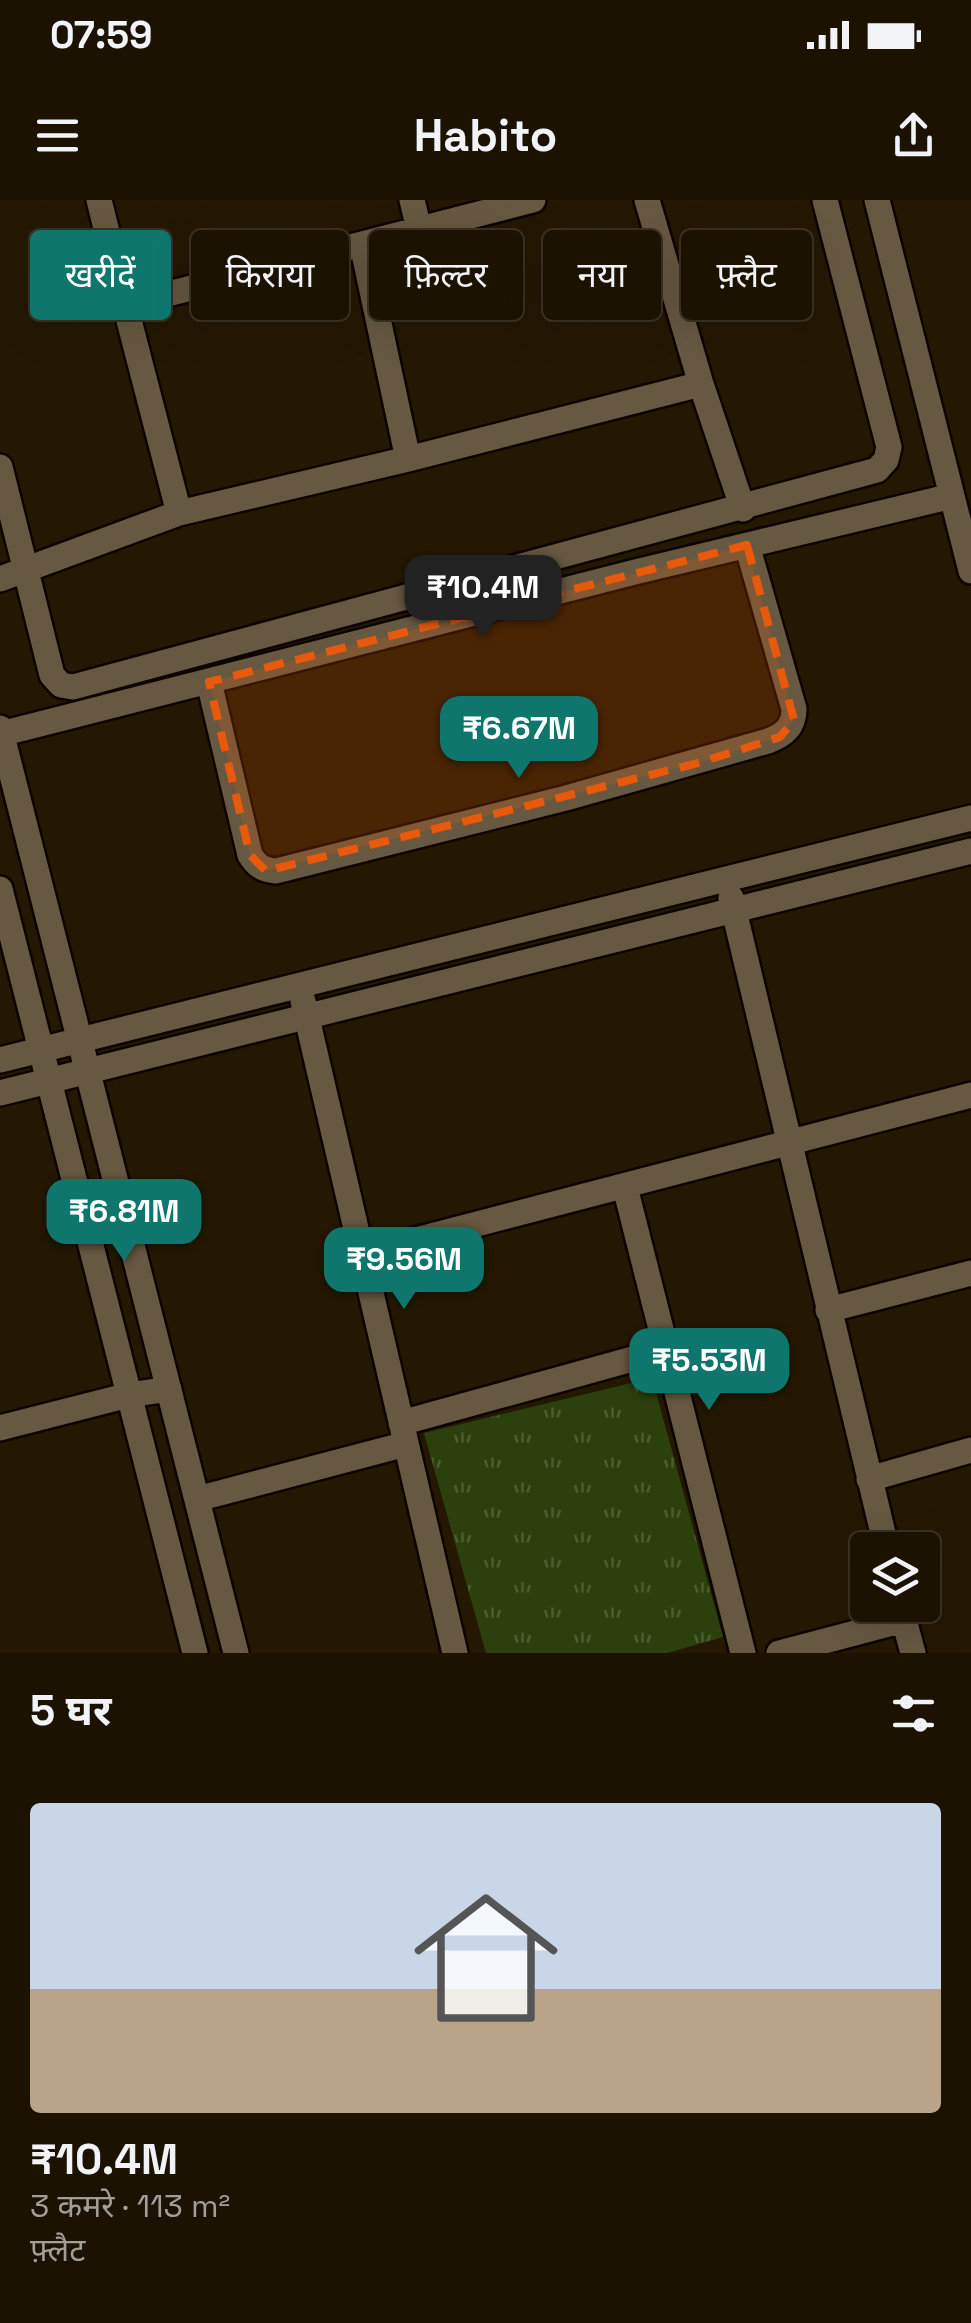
<!DOCTYPE html>
<html lang="hi">
<meta charset="utf-8">
<style>
:root{--surface:#1b1202;--page:#241b0c;--text:#f1f3f6;--muted:#a09e99;--line:#393224;--accent:#0f766e}
body{margin:0;font-family:"Space Grotesk","Noto Sans Devanagari",sans-serif;background:var(--page);color:var(--text);height:100vh;display:flex;flex-direction:column;font-size:38px;white-space:nowrap}
*{box-sizing:border-box;margin:0}
p{font-size:32px;color:var(--muted)}
.icon{flex:none;width:55px;height:55px;fill:none;stroke:currentColor;stroke-width:2;stroke-linecap:round;stroke-linejoin:round}
.map{position:relative;height:1453px;overflow:hidden}
.drawer{display:flex;flex-direction:column;background:var(--surface);flex:1}
.drawer>*{flex:none}
.hud{position:absolute;left:30px;top:30px;width:912px;height:90px;display:flex;gap:20px}
.fabs{position:absolute;left:850px;top:1332px;display:grid;gap:20px}
.fabs a{display:grid;place-items:center;width:90px;height:90px;border-radius:10px;background:var(--surface);box-shadow:0 10px 40px #0002,0 0 0 2px var(--line);font-size:50px}
.price{position:absolute;translate:-50% -85px;padding:0 22px;border-radius:20px;background:var(--accent);color:#fff;font-size:32px;line-height:65px;filter:drop-shadow(0 2px 5px #0008)}
.price::after{content:'';position:absolute;left:50%;top:60px;width:30px;height:22px;margin-left:-15px;background:inherit;clip-path:polygon(0 0,100% 0,50% 100%)}
.price.active{background:#222;color:#fff}
ul{padding:0;list-style:none}
li{display:grid;align-content:center;gap:20px;height:530px;padding:0 30px}
li+li{border-top:2px solid var(--line)}
li span{display:grid;place-items:center;height:310px;border-radius:10px;color:#555}
li>.icon{margin-inline-start:auto}
span .icon{width:180px;height:180px;fill:#fffc;stroke-width:1}
li b{font-size:42px}
h2{display:flex;justify-content:space-between;align-items:center;height:120px;padding:0 30px;font-size:42px}
.tag{padding:0 35px;border-radius:10px;background:var(--surface);box-shadow:0 10px 40px #0002,0 0 0 2px var(--line);font-size:35px;line-height:90px}
.tag.active{background:var(--accent);color:#fff}
.status{display:flex;justify-content:space-between;align-items:center;height:70px;padding:0 50px;background:var(--surface);direction:ltr}
.status svg{height:28px;fill:currentColor}
header{display:flex;justify-content:space-between;align-items:center;height:130px;padding:0 30px;background:var(--surface);font-size:45px;font-weight:700}
.map>svg:first-child{display:block}
</style>
<div class="status"><b>07:59</b><svg viewBox="0 0 49 12"><path d="M0 12V9h3v3zM5 12V6h3v6zM10 12V3h3v9zM15 12V0h3v12zM26 1h20v11H26zM47 4h2v5h-2z"/></svg></div>
<header><svg class="icon" aria-label="menu" viewBox="0 0 24 24"><path d="M4 6h16M4 12h16M4 18h16"/></svg>Habito<svg class="icon" aria-label="share" viewBox="0 0 24 24"><path d="M12 15V3M7 8l5-5 5 5M5 13v7h14v-7"/></svg></header>
<div class="map">
<svg width="971" height="1453" viewBox="0 0 971 1453">
<defs>
<pattern id="park-tufts" width="24" height="20" patternUnits="userSpaceOnUse" patternTransform="scale(2.5)"><rect width="24" height="20" fill="#2c400d"/><path d="M3 7l-1-3M5 7V3M7 7l1-3M15 17l-1-3M17 17v-4M19 17l1-3" fill="none" stroke="#4b5c30"/></pattern>
</defs>
<rect width="100%" height="100%" fill="#241803"/>
<path fill="url(#park-tufts)" d="M 652,1178 L 723,1437 L 667,1453 L 486,1453 L 424,1233 Z"/>
<g fill="none" stroke-linecap="round" stroke-linejoin="round">
<g stroke="#0d0400" stroke-width="30">
<path id="street" d="M 99,0 L 125,105 L 533,0
M 412,0 L 419,29
M 647,0 L 701,184 L 743,309
M 877,0 L 971,371
M 362,44 L 408,259
M 125,105 L 179,313
M 0,267 L 52,475 L 61,485 L 73,487 L 877,270 L 886,260 L 889,247 L 825,0
M 0,379 L 179,313 L 408,259 L 701,184
M 209,482 L 250,655 C 257,666 263,670 276,671 L 566,598 L 768,541 C 784,535 794,527 794,509 L 747,345
M 0,528 L 236,1453
M 1,534 L 639,371 L 952,296
M 0,689 L 195,1453
M 731,698 L 887,1350
M 303,801 L 455,1453
M 0,860 L 971,618
M 0,893 L 971,651
M 625,987 L 743,1453
M 362,1054 L 971,895
M 828,1110 L 971,1073
M 401,1223 L 665,1150
M 0,1228 L 129,1195 L 169,1189
M 869,1279 L 971,1250
M 197,1299 L 406,1244
M 900,1405 L 913,1453
M 779,1453 L 904,1420"/>
</g>
<use href="#street" stroke="#665841" stroke-width="25"/>
</g>
<path fill="#e8590c" fill-opacity="0.2" stroke="#e8590c" stroke-width="8" stroke-dasharray="20 12" stroke-linejoin="round" d="M 747,345 L 794,520 L 780,537 L 698,563 L 266,671 L 250,655 L 209,482 Z"/>
</svg>
<div class="fabs">
<a><svg class="icon" aria-label="layers" viewBox="0 0 24 24"><path d="M12 4l9 5-9 5-9-5zM3 14l9 5 9-5"/></svg></a>
</div>
<b class="price active" style="left:483px;top:440px">₹10.4M</b>
<b class="price" style="left:519px;top:581px">₹6.67M</b>
<b class="price" style="left:124px;top:1064px">₹6.81M</b>
<b class="price" style="left:404px;top:1112px">₹9.56M</b>
<b class="price" style="left:709px;top:1213px">₹5.53M</b>
<div class="hud">
<a class="tag active">खरीदें</a>
<a class="tag">किराया</a>
<a class="tag">फ़िल्टर</a>
<a class="tag">नया</a>
<a class="tag">फ़्लैट</a>
</div>
</div>
<section class="drawer">
<h2>5 घर<svg class="icon" aria-label="filters" viewBox="0 0 24 24"><path d="M4 7h16M4 17h16"/><circle cx="9" cy="7" r="2"/><circle cx="15" cy="17" r="2"/></svg></h2>
<ul>
<li><span style="background:linear-gradient(#c9d6e8 60%,#b9a48a 0)"><svg class="icon" aria-label="home" viewBox="0 0 24 24"><path d="M3 11l9-7 9 7M6 9v11h12V9"/></svg></span><div><b>₹10.4M</b><p>3 कमरे · 113 m²</p><p>फ़्लैट</p></div></li>
</ul>
</section>
